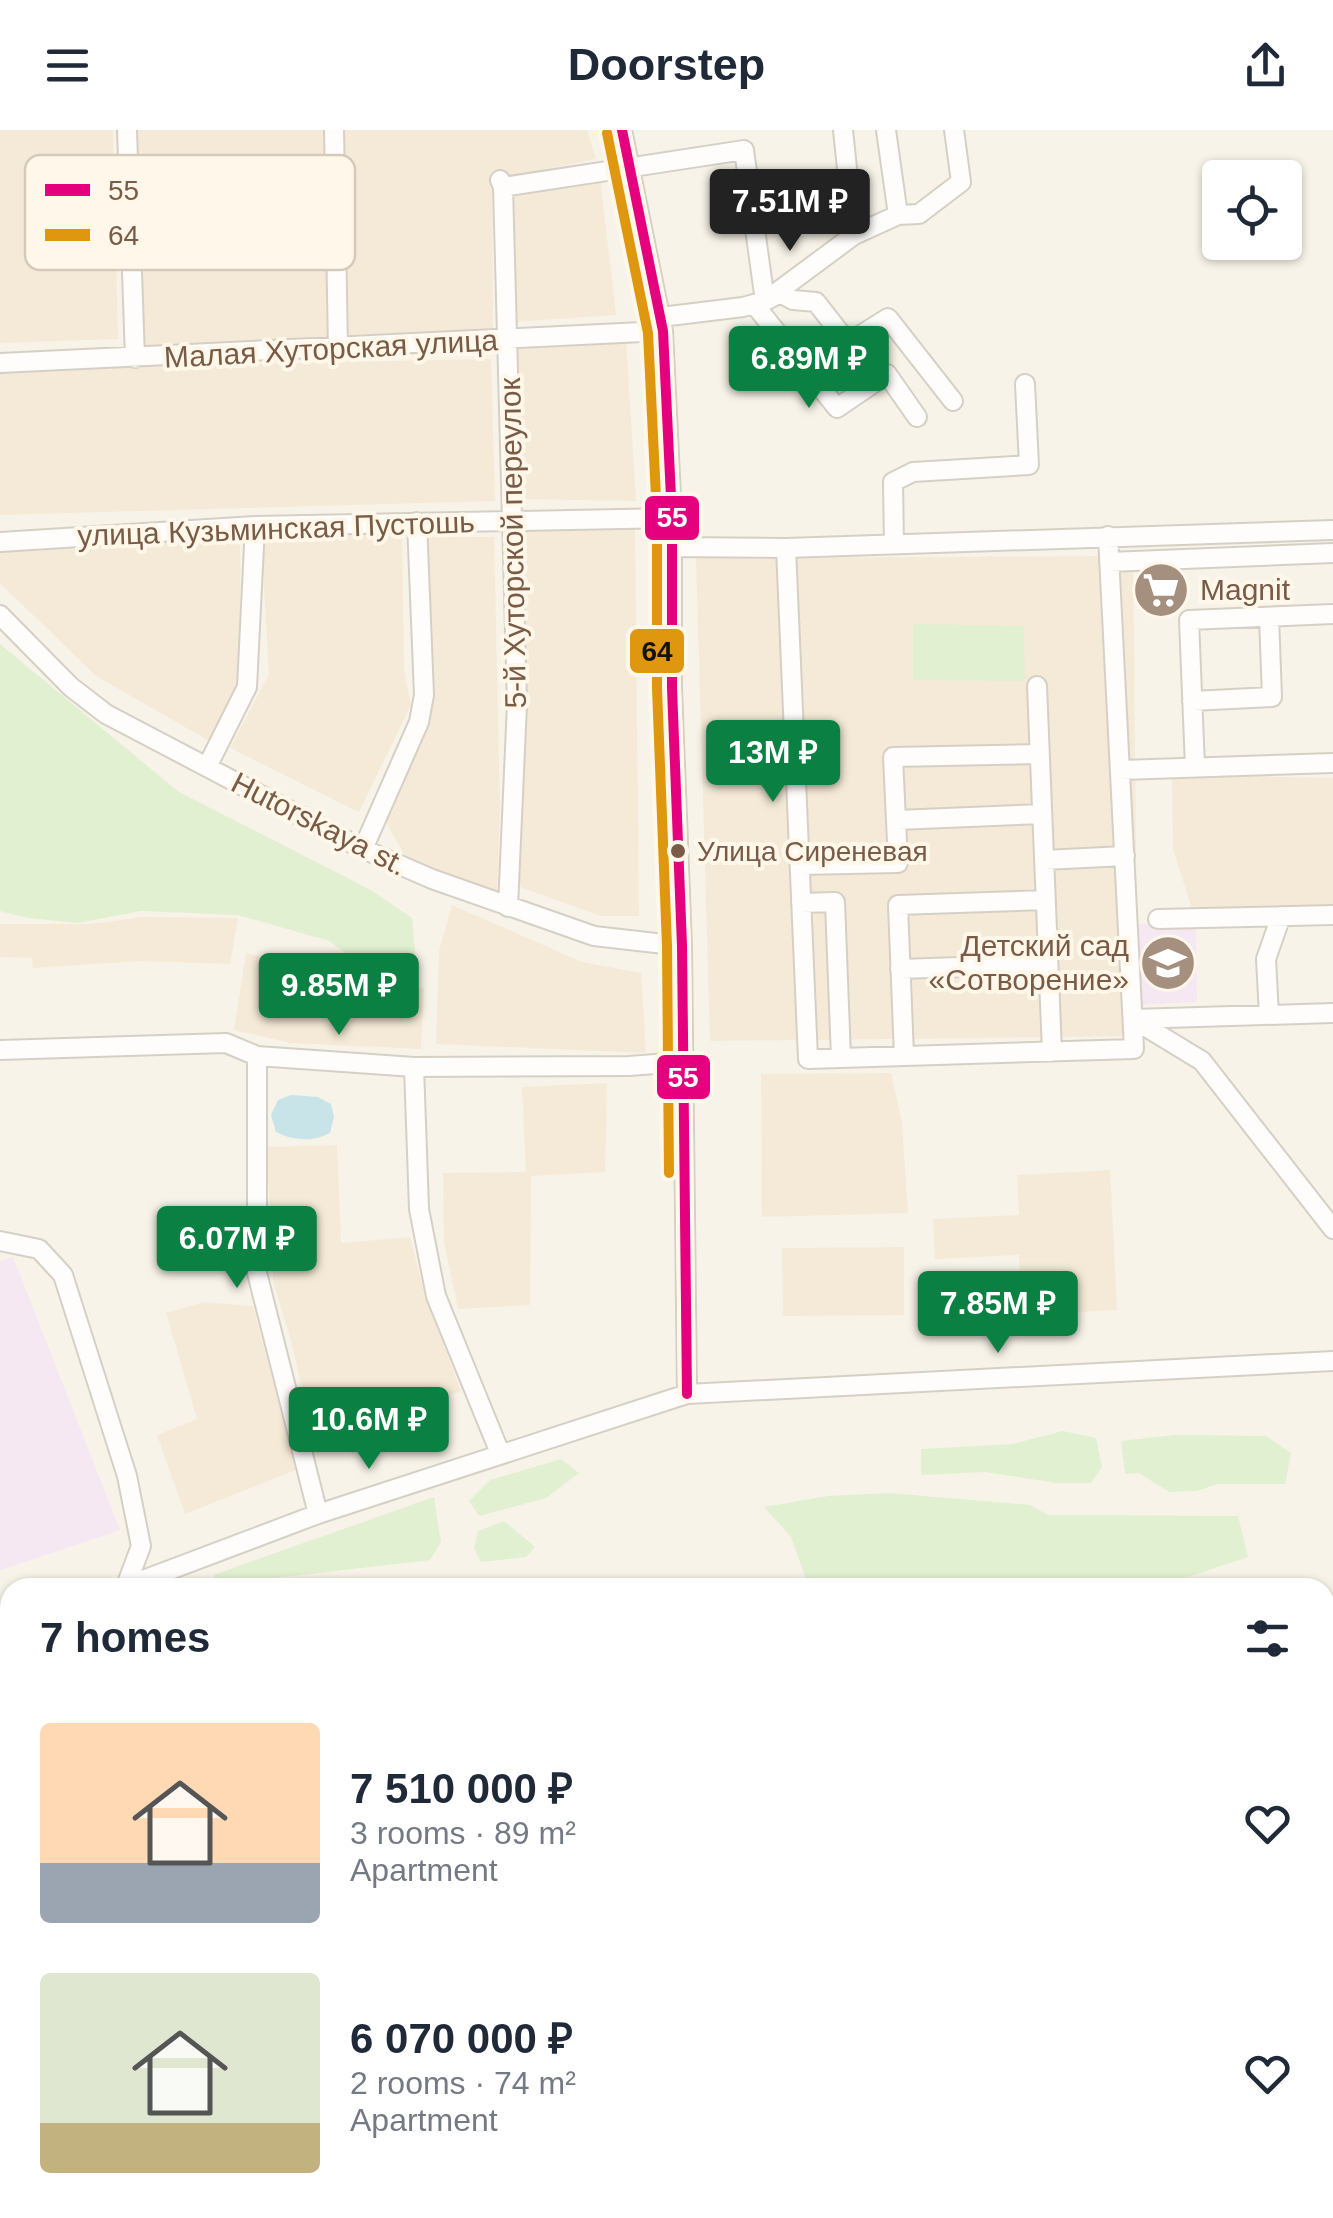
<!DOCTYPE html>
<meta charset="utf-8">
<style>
:root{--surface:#fff;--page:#f2f2f3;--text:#1f2937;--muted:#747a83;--accent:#0b8043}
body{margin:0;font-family:Arial,sans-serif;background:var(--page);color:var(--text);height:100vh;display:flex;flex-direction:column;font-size:38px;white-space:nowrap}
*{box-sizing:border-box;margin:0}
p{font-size:32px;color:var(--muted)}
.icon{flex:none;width:55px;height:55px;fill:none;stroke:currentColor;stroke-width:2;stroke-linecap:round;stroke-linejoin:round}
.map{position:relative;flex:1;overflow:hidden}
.panel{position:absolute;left:0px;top:1448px;width:1335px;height:642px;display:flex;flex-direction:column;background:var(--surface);border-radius:30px 30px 0 0;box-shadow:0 2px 8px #0004}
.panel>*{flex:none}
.controls{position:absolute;left:1202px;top:30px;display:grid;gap:20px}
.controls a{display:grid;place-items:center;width:100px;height:100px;border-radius:10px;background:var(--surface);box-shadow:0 2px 8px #0004;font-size:50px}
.price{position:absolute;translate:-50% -85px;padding:0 22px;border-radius:10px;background:var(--accent);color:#fff;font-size:32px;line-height:65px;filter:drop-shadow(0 2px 5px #0008)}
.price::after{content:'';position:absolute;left:50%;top:60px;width:30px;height:22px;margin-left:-15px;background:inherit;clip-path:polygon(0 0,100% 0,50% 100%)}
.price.current{background:#222;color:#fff}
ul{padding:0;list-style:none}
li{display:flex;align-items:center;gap:30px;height:250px;padding:0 40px}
li span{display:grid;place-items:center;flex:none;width:280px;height:200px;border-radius:10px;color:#555}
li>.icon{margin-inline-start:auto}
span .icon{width:120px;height:120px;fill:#fffc;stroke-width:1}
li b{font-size:42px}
h2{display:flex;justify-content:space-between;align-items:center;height:120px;padding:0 40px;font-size:42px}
header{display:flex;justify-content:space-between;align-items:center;height:130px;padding:0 40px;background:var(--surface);font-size:45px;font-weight:700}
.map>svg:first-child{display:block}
</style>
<header><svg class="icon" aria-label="menu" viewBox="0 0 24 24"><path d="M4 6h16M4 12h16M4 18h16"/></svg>Doorstep<svg class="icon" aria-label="share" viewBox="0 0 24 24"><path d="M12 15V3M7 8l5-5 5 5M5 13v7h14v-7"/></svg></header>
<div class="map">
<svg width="1333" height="2088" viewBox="0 0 1333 2088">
<rect width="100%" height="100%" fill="#f8f3e8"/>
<path fill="#f4ead7" d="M 0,0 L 113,0 L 118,209 L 0,213 Z
M 134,0 L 326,0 L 329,212 L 139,217 Z
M 344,0 L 587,0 L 596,29 L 492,50 L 493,200 L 349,205 Z
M 600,47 L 616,185 L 514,192 L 510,59 Z
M 626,211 L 636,371 L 519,369 L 517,216 Z
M 491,229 L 495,371 L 0,385 L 0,239 Z
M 515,392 L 635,395 L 639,786 L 601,786 L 517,756 Z
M 402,401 L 404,540 L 411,575 L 359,682 L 230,618 L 269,544 L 261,404 Z
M 424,407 L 494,407 L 500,676 L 497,763 L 407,730 L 384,688 L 427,599 Z
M 240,410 L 241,549 L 211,612 L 96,546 L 0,453 L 0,416 Z
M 1133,426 L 1138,906 L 710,911 L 696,428 Z
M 1172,645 L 1333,648 L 1333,778 L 1193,782 L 1173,719 Z
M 452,775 L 582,832 L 641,843 L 646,923 L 436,914 L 439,821 Z
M 143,787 L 238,788 L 230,834 L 140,831 L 33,838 L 32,828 L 0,827 L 0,794 L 90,794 Z
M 246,823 L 357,851 L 424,858 L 421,919 L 291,913 L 234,900 Z
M 891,943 L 902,994 L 908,1083 L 762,1087 L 761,944 Z
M 607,953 L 605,1042 L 531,1046 L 530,1175 L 458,1179 L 444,1113 L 443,1043 L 526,1042 L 522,957 Z
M 337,1015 L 341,1113 L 410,1107 L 425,1166 L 461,1261 L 315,1314 L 291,1211 L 273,1151 L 267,1017 Z
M 1110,1040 L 1117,1180 L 1022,1185 L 1019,1125 L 935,1129 L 933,1089 L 1019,1085 L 1017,1045 Z
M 904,1117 L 904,1185 L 783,1186 L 782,1118 Z
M 204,1172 L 253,1176 L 296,1340 L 185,1384 L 157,1305 L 197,1289 L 166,1183 Z"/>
<path fill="#f5e8f2" d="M 1196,792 L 1197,872 L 1140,875 L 1137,794 Z
M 13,1127 L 120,1400 L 0,1440 L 0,1131 Z"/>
<path fill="#e1f0d1" d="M 913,494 L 1024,496 L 1025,551 L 913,550 Z
M 0,514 L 179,662 L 371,760 L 412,788 L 416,831 L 403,848 L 388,848 L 366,838 L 329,811 L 238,785 L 141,781 L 77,793 L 29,788 L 0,781 Z
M 1063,1301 L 1096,1308 L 1102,1337 L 1091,1353 L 1057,1353 L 985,1342 L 921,1345 L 921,1319 L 1012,1314 Z
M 1175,1305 L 1266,1306 L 1291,1323 L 1285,1354 L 1218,1354 L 1197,1361 L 1169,1362 L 1139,1343 L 1125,1344 L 1121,1311 Z
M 561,1329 L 579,1343 L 546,1368 L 479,1386 L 469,1371 L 490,1350 Z
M 889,1363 L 1030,1375 L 1048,1385 L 1238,1386 L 1248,1427 L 1176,1451 L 1136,1457 L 866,1458 L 806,1449 L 791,1407 L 764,1377 L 828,1366 Z
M 434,1367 L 441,1412 L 430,1430 L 206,1456 L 216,1444 Z
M 504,1391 L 535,1417 L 526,1427 L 481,1432 L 474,1418 L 478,1401 Z
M 10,1581 L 10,2080 L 81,2080 L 82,2088 L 0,2088 L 0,1585 Z
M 1325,1709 L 1333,1717 L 1333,2088 L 530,2088 L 532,2080 L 1325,2080 Z
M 143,2080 L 501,2080 L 499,2088 L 145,2088 Z"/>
<path fill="#c8e4e9" d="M 291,965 L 318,967 L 331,974 L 334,987 L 330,1003 C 313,1012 294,1011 276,1002 L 271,985 L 278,970 Z"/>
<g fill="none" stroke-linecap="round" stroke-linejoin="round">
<g stroke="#d6cfc5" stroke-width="22">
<path id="minor" d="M 127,0 L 135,228
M 334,0 L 338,218
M 622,0 L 663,201 L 672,388 L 672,558 L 682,816 L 687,1264
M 500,50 L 503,57 L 517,574 L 508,777
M 503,57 L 744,20 L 765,171 L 780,163 L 793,170 L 816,172 L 848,213 L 888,188 L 953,271
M 898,85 L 919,84 L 961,52 L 954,0
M 854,105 L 898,85 L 886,0
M 754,174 L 837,278 L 887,244 L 917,287
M 661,187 L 743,177 L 765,171 L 854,105 L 843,0
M 0,233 L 663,201
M 0,412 L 255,396 L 672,388
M 894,414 L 893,352 L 913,342 L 1029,335 L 1025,254
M 671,417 L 786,418 L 1333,400
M 786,418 L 808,929 L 1134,919 L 1108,406
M 1109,432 L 1333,423
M 0,485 L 71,557 L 106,584 L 363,719 L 432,749 L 594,806 L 682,816
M 1037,556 L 1052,922
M 1192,571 L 1272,567 L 1269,487
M 207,637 L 247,557 L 255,396
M 1195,637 L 1189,490 L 1333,484
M 1121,640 L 1333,633
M 897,690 L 1042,684
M 363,719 L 419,592 L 424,565 L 417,392
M 1044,730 L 1125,726
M 800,735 L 898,733 L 893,627 L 1039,624
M 801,773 L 835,772 L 841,928
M 1158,789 L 1333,785
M 900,839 L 1048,834
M 1269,885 L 1266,829 L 1281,786
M 1133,889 L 1202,931 L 1333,1099
M 1133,889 L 1333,883
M 0,920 L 226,913 L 257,926 L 414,937 L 629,936 L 682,932
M 257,926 L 257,1143 L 318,1384
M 904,926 L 898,775 L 1045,770
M 414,937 L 419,1079 L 436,1166 L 500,1323
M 0,1111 L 39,1119 L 63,1145 L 127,1346 L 141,1416 L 126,1456
M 122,1458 L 318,1384 L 687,1264 L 1333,1231
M 0,1502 L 10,1498"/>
</g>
<use href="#minor" stroke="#fefdfc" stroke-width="18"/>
<g stroke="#fff8ea" stroke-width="18">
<path id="bus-1" d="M 622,0 L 663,201 L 672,388 L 672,558 L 682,816 L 687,1264"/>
</g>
<g stroke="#fff8ea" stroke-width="18">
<path id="bus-2" d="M 607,3 L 648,203 L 657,388 L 657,558 L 667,816 L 669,1043"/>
</g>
<use href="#bus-1" stroke="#e5007d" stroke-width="10"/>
<use href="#bus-2" stroke="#de970e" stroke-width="10"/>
</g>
<defs>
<g id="supermarket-disc" transform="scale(2.875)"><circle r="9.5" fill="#a5907f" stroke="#fff8ea"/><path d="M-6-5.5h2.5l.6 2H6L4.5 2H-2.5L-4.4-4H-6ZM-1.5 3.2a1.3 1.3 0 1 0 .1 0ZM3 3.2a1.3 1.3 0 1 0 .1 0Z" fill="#fff"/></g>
<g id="school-disc" transform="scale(2.875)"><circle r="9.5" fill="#a5907f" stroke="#fff8ea"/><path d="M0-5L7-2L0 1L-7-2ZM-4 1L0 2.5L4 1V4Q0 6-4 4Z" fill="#fff"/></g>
</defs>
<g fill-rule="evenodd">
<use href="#supermarket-disc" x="1161" y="460"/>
<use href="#school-disc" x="1168" y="833"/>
</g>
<circle fill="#795b46" stroke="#fff8ea" stroke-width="4" cx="678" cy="721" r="9"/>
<g text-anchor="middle" stroke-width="8" stroke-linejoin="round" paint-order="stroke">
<g font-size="28" fill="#795b46" stroke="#fff8ea" text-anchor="start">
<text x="697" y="731">Улица Сиреневая</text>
</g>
<g font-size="30" fill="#795b46" stroke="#fff8ea">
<text transform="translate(331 219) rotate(-3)" y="10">Малая Хуторская улица</text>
<text transform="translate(276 399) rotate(-2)" y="10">улица Кузьминская Пустошь</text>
<text transform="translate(513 413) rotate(-91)" y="10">5-й Хуторской переулок</text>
<text transform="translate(319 694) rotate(27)" y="10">Hutorskaya st.</text>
</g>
<g font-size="30" fill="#795b46" stroke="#fff8ea" text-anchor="start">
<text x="1200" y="470">Magnit</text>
<text x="1129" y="826" text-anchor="end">Детский сад<tspan x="1129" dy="34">«Сотворение»</tspan></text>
</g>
</g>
<rect x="25" y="25" width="330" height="115" rx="15" fill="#fff8ea" stroke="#d7c9b9" stroke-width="2.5"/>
<rect x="45" y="54" width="45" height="12" fill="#e5007d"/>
<rect x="45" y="99" width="45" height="12" fill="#de970e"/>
<g font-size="28" fill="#795b46">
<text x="108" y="70">55</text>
<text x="108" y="115">64</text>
</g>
<g stroke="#fff8ea" stroke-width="4">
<rect x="643" y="364" width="58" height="48" rx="10" fill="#e5007d"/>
<rect x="628" y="497" width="58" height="48" rx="10" fill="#de970e"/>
<rect x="655" y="923" width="57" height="48" rx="10" fill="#e5007d"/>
</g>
<g font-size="28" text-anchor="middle" font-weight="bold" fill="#fff">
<text x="672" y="397">55</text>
<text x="683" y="957">55</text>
</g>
<g font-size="28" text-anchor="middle" font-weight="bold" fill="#111">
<text x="657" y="531">64</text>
</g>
</svg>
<div class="controls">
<a><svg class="icon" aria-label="locate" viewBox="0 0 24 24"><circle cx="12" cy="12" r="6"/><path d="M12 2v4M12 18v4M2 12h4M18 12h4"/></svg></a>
</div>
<b class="price current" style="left:790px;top:124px">7.51M ₽</b>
<b class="price" style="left:809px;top:281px">6.89M ₽</b>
<b class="price" style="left:773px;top:675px">13M ₽</b>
<b class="price" style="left:339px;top:908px">9.85M ₽</b>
<b class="price" style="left:237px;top:1161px">6.07M ₽</b>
<b class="price" style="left:998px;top:1226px">7.85M ₽</b>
<b class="price" style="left:369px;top:1342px">10.6M ₽</b>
<section class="panel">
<h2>7 homes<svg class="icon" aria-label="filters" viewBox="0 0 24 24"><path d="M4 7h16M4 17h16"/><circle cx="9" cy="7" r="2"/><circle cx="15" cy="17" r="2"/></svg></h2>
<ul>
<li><span style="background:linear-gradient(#ffd9b3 70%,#9aa5b1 0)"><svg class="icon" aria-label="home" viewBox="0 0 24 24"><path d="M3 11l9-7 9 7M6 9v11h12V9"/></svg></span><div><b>7 510 000 ₽</b><p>3 rooms · 89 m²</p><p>Apartment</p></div><svg class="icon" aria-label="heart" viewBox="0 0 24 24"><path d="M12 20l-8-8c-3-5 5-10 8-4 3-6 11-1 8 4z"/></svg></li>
<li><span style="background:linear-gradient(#dfe7d0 75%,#c2b280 0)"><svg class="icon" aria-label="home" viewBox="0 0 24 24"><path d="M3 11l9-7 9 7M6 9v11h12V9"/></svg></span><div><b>6 070 000 ₽</b><p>2 rooms · 74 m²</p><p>Apartment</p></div><svg class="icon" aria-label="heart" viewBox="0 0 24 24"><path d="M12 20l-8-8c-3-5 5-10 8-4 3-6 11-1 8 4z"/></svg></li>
</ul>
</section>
</div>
